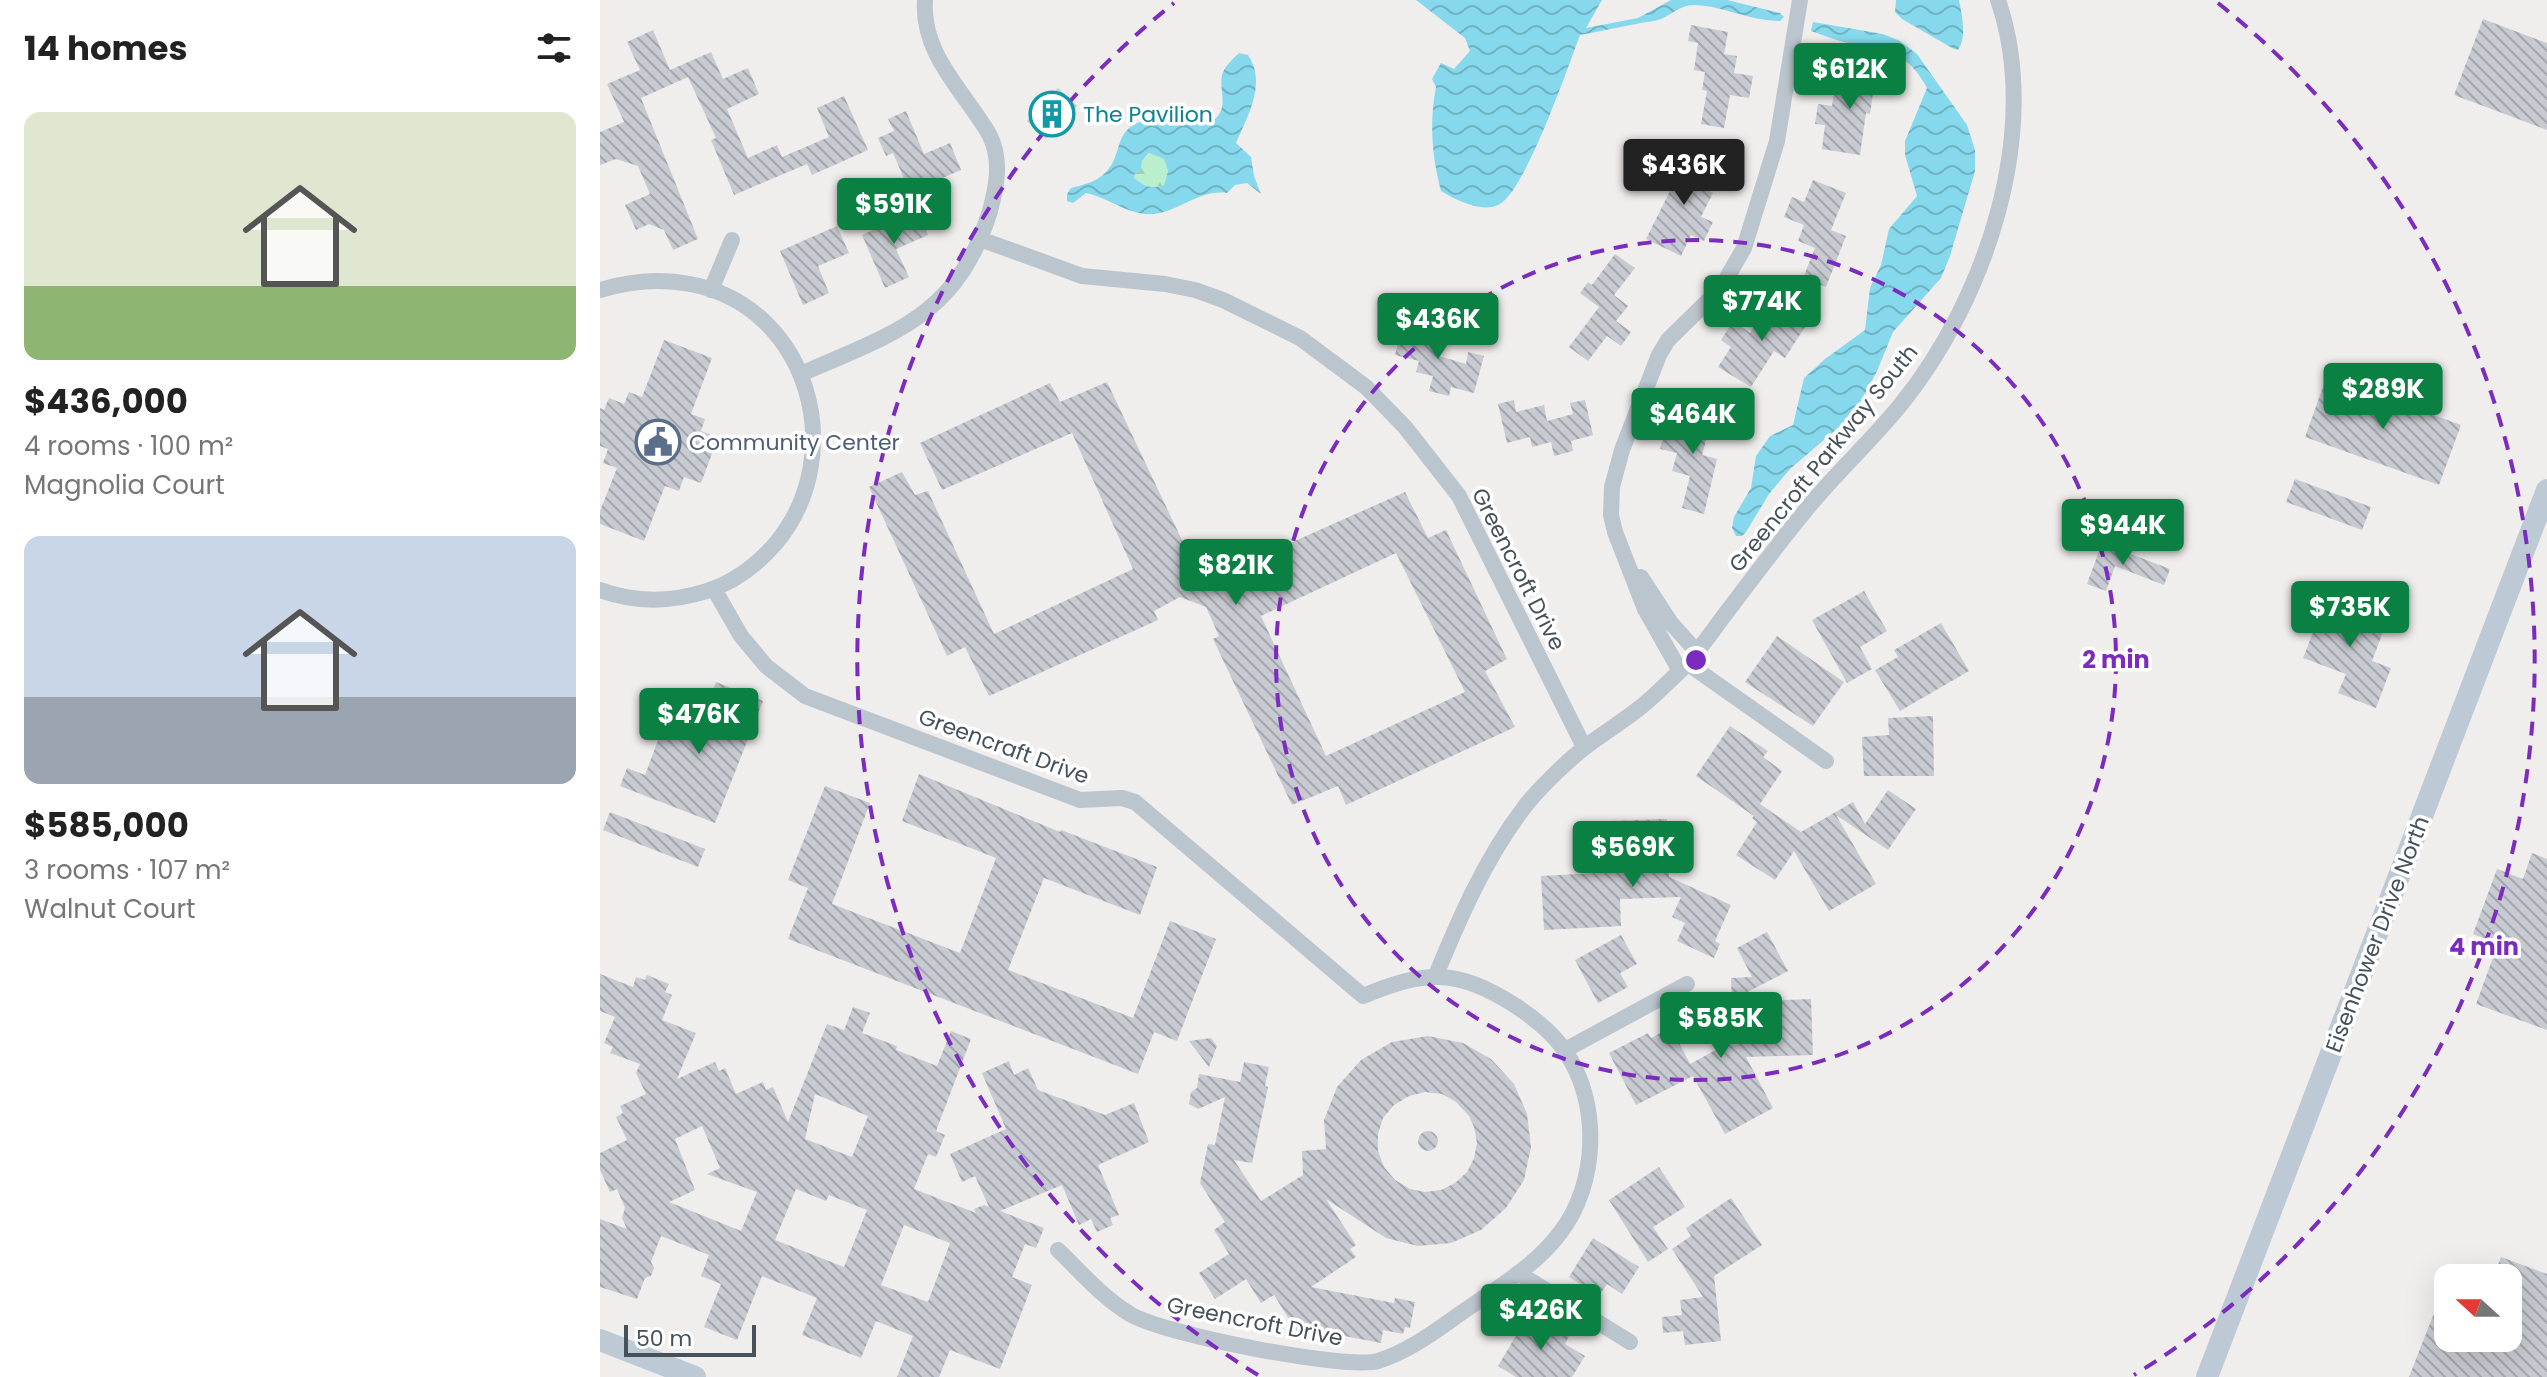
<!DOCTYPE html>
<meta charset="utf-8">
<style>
:root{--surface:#fff;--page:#f2f2f2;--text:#222;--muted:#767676;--accent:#0b8043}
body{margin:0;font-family:Poppins,sans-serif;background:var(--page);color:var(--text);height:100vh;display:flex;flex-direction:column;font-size:30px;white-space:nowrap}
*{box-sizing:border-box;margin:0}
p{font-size:26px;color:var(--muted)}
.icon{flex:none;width:44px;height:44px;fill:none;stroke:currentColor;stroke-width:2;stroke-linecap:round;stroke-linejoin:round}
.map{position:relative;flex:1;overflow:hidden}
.sheet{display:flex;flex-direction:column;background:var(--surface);width:600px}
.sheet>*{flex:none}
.needle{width:52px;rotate:291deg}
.tools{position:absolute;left:1834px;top:1264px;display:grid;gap:16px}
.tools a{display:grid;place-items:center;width:88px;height:88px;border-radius:16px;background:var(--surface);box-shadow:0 8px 32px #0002;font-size:40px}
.scale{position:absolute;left:24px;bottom:20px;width:132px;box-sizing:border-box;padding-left:8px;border:4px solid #45515b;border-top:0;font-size:22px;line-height:28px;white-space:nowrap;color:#45515b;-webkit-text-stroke:6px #fff;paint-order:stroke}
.price{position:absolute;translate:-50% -68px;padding:0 18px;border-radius:8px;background:var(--accent);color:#fff;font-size:26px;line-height:52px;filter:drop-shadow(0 2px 4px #0008)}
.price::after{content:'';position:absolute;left:50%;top:48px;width:24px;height:18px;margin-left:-12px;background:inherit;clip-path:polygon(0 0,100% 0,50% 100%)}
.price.current{background:#222;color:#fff}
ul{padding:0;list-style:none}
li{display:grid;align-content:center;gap:16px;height:424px;padding:0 24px}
li span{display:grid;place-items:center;height:248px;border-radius:16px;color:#555}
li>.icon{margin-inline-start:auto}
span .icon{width:144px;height:144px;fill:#fffc;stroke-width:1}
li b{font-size:34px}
h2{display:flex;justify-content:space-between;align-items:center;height:96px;padding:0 24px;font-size:34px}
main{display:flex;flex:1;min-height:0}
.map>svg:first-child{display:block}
</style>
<main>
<section class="sheet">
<h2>14 homes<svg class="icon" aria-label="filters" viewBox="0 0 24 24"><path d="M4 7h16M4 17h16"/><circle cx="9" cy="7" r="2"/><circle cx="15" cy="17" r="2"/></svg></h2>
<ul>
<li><span style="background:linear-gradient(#dfe7d0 70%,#8fb573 0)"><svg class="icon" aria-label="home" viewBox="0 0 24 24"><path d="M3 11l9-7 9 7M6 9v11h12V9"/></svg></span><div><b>$436,000</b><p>4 rooms · 100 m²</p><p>Magnolia Court</p></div></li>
<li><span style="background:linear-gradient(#c9d6e8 65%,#9aa5b1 0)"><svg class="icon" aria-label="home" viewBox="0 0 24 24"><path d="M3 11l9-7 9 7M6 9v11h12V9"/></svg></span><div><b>$585,000</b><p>3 rooms · 107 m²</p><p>Walnut Court</p></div></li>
</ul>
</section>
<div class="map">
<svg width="1947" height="1377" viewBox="0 0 1947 1377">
<defs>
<pattern id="forest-firs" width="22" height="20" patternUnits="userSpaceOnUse" patternTransform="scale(2)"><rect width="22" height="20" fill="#baefce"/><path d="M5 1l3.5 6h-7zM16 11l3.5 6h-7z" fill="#a1cfb3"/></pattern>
<pattern id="water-waves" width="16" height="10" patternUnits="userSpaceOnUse" patternTransform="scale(2)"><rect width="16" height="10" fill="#86d9ed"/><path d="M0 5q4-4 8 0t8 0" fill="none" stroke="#6fb2c3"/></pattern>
<pattern id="building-back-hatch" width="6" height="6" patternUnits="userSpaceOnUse" patternTransform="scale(2)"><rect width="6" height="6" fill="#c7cad0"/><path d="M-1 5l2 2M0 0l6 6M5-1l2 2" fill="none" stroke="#a3a6ac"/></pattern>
</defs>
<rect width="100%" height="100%" fill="#f0eded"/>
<path fill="url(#forest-firs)" d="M 550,153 L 564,159 L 568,171 L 564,185 C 550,190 545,186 534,178 L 535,173 L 541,170 L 542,161 Z"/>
<path fill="url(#water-waves)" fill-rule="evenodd" d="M 816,0 L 1002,0 L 986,28 L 1038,18 L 1071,0 L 1127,0 L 1180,13 L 1184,17 L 1180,21 C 1149,21 1125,6 1094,5 C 1078,5 1068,19 1054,21 C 1030,24 1005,31 980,35 C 968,67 926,189 900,204 C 883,214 856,200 841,191 C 832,156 829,123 836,87 L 832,79 L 841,63 L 854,69 L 870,51 L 865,38 Z
M 1296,0 L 1359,0 C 1362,16 1367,37 1358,50 L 1352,48 L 1302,19 L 1295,12 Z
M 1213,22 L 1283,34 L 1300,41 L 1317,54 L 1367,125 L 1375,150 L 1375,171 L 1350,256 L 1341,278 L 1293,332 L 1277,371 L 1261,401 L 1245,422 L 1190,469 L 1169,494 L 1146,532 L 1142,536 L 1136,536 L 1132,528 L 1134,517 L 1151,488 L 1156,456 L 1170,436 L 1193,425 L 1204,378 L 1225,359 L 1265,330 L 1270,288 L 1281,265 L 1289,229 L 1317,196 L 1305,155 L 1305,141 L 1327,88 C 1307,50 1285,50 1248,43 C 1235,40 1223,35 1211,31 Z
M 639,53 L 648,55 C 667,83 648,115 636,143 L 651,157 L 654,176 L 661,194 L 647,183 L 635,185 L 627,193 C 600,189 580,211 554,214 C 528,216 510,198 486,193 L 473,203 L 467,201 L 467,194 L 471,188 C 483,185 496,182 505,173 C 524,155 512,130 543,121 C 548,119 556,122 562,122 C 568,122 574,117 579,117 C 590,117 606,128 615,119 C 630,106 617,87 623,72 C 626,65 634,58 639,53 ZM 549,153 L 564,159 L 568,171 L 564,185 C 550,190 545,186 534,178 L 535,173 L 541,170 L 542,161 Z"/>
<path fill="url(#building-back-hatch)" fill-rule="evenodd" d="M 1883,19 L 1947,43 L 1947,130 L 1854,95 Z
M 1091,25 L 1128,32 L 1124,54 L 1137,56 L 1134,73 L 1153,76 L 1149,98 L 1130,95 L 1124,128 L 1101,124 L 1107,91 L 1102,90 L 1105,72 L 1094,70 L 1098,43 L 1088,41 Z
M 53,30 L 70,70 L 111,52 L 123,79 L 148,68 L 159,94 L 127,109 L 148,158 L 177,145 L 182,157 L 229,137 L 217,108 L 244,96 L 268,150 L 212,175 L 207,164 L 134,195 L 111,140 L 116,138 L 88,77 L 41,98 L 98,239 L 73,250 L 64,230 L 49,224 L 36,230 L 25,205 L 50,194 L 38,166 L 16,159 L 0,165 L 0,132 L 24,122 L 7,84 L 40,70 L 27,42 Z
M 1251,66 L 1288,71 L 1285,88 L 1274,86 L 1270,114 L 1266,113 L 1260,155 L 1222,149 L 1225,125 L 1215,124 L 1218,104 L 1232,106 L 1235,87 L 1248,89 Z
M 458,88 L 477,106 L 446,139 L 427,121 Z
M 306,111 L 324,154 L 350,143 L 361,170 L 310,192 L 293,153 L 286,156 L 278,138 L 294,131 L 288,119 Z
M 1092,147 L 1112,157 L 1098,186 L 1113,193 L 1101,217 L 1113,222 L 1104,241 L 1091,235 L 1081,256 L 1046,239 Z
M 1213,180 L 1246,193 L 1231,230 L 1246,236 L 1226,287 L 1203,278 L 1215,248 L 1198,241 L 1204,225 L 1184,217 L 1192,197 L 1204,202 Z
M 317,210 L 328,235 L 296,249 L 309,277 L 285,288 L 262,235 Z
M 237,226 L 249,253 L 218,266 L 229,293 L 203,305 L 180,251 Z
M 1015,254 L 1035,268 L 1014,295 L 1028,306 L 1016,321 L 1031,332 L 1021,346 L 1007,336 L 988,361 L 969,347 L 999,307 L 980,293 L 988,282 L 992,285 Z
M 1193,299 L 1214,313 L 1185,358 L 1174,351 L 1151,387 L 1118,367 L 1131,347 L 1121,340 L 1133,321 L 1150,333 L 1161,316 L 1176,326 Z
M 804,319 L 821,323 L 818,335 L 843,342 L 839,356 L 866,364 L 868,352 L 884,356 L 874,393 L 851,387 L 849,396 L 829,391 L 833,376 L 816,372 L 819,361 L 795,355 Z
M 64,340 L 112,358 L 91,414 L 105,419 L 101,431 L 118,438 L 101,483 L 84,477 L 79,491 L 65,486 L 44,541 L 0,524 L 0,511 L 17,468 L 3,463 L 8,449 L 0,446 L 0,408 L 4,410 L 9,398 L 24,404 L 29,392 L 42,397 Z
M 1727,376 L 1861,425 L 1839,485 L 1705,437 Z
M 507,382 L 590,557 L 597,539 L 631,551 L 625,572 L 805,492 L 828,538 L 846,530 L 904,653 L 907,659 L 885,671 L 915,727 L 746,805 L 738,786 L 692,805 L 613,639 L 619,636 L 606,607 L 580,597 L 554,611 L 558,620 L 389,696 L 365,647 L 347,656 L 269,487 L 302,472 L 315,495 L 328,491 L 394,634 L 533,569 L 472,433 L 342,490 L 320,443 L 450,383 L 460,402 ZM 796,553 L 865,692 L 726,756 L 661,616 Z
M 914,400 L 916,412 L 944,405 L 947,421 L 973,414 L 970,403 L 985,400 L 993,435 L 971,441 L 973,451 L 954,456 L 951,442 L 932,447 L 930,437 L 907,443 L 898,404 Z
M 1092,401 L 1115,407 L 1102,455 L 1117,459 L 1104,514 L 1082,508 L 1090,476 L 1072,471 L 1077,453 L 1060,449 L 1066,428 L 1083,433 Z
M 1695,479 L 1771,507 L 1762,530 L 1686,502 Z
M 1502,543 L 1570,569 L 1564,585 L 1515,566 L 1506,591 L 1487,584 Z
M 1264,591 L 1287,631 L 1260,647 L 1272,669 L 1247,683 L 1212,620 Z
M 1727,596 L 1788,619 L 1772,661 L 1791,668 L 1776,708 L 1738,693 L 1746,674 L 1703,658 Z
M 1341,623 L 1369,671 L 1300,711 L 1275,670 L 1298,657 L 1294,650 Z
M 1177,636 L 1244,682 L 1213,726 L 1145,682 Z
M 116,682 L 163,701 L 115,823 L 20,786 L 27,768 L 45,775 L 66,719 L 97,731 Z
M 1333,716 L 1334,776 L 1264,776 L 1262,737 L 1289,735 L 1288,718 Z
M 1130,726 L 1168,751 L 1163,757 L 1182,771 L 1160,804 L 1201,832 L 1253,802 L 1265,824 L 1288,790 L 1316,809 L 1288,850 L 1236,815 L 1276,884 L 1229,911 L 1194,851 L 1175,880 L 1136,855 L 1157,822 L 1152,818 L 1154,816 L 1096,776 Z
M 319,774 L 460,832 L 461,830 L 557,867 L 540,915 L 444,878 L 408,970 L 533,1018 L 570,921 L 616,939 L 577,1041 L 554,1032 L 538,1074 L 188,939 L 208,888 L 188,880 L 225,786 L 270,803 L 232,904 L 360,953 L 396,858 L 302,821 Z
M 10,812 L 105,849 L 98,867 L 3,830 Z
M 1067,819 L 1069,877 L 1131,905 L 1115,941 L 1120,944 L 1114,958 L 1077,941 L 1085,923 L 1072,917 L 1081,897 L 1020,899 L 1021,926 L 944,930 L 941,876 L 1013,872 L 1011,821 Z
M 1932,853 L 1947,859 L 1947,1030 L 1876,1004 L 1898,944 L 1873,934 L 1897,869 L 1923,879 Z
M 1167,932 L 1188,971 L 1132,1000 L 1131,978 L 1152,977 L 1137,948 Z
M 1021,935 L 1037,964 L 1020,973 L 1028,987 L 998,1003 L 975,960 Z
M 0,974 L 33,987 L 36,977 L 45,980 L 47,975 L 69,984 L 65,992 L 72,995 L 62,1020 L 96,1033 L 77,1079 L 115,1062 L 119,1071 L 125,1068 L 136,1094 L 163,1082 L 166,1090 L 173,1087 L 188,1122 L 227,1024 L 244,1030 L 253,1007 L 270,1013 L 262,1033 L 297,1046 L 296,1050 L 337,1066 L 351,1031 L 371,1039 L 336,1131 L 345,1135 L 336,1157 L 328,1154 L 314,1189 L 376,1213 L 374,1209 L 384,1205 L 389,1207 L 375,1176 L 362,1182 L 350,1154 L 406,1129 L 382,1073 L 409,1061 L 414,1075 L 428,1068 L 438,1090 L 505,1115 L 534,1103 L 549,1142 L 498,1165 L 519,1215 L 510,1218 L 513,1225 L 497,1232 L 491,1219 L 479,1225 L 462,1185 L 400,1211 L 444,1228 L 436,1248 L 425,1244 L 412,1277 L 432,1285 L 400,1369 L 350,1350 L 339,1377 L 297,1377 L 313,1336 L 276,1321 L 261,1358 L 202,1335 L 217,1298 L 162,1276 L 137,1340 L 104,1327 L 121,1284 L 101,1276 L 109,1255 L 61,1236 L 51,1262 L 54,1268 L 51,1276 L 45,1278 L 37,1299 L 0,1287 L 0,1219 L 27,1229 L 22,1218 L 25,1208 L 17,1189 L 10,1192 L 0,1170 L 0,1153 L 27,1140 L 16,1117 L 23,1113 L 20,1106 L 46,1094 L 36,1073 L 40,1064 L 10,1053 L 13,1047 L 4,1043 L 15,1017 L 0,1011 ZM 215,1094 L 268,1116 L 252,1157 L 205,1139 ZM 102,1126 L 120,1168 L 107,1174 L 157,1192 L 141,1231 L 69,1202 L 95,1190 L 75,1139 ZM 196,1189 L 226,1201 L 229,1195 L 267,1210 L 244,1267 L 175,1240 ZM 304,1225 L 350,1243 L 328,1302 L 281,1285 Z
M 1211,999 L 1213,1055 L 1146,1057 L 1173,1108 L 1125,1134 L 1093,1076 L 1036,1105 L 1009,1053 L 1048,1033 L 1051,1038 L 1071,1027 L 1090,1064 L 1134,1040 L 1132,1002 Z
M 828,1036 L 863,1043 L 891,1059 L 914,1084 L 927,1114 L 931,1147 L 924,1180 L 906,1208 L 881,1230 L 851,1243 L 818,1246 L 786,1238 L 726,1199 L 756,1245 L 750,1249 L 756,1257 L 711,1287 L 794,1303 L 795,1298 L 815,1302 L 810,1328 L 805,1327 L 803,1334 L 783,1330 L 781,1343 L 739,1335 L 737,1342 L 699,1335 L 674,1295 L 661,1303 L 646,1279 L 615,1299 L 599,1273 L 629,1254 L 614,1230 L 625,1222 L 600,1183 L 608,1144 L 615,1145 L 625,1097 L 598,1109 L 589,1104 L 591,1092 L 597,1088 L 599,1074 L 640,1082 L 644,1062 L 669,1067 L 665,1086 L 668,1087 L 652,1163 L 634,1160 L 661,1201 L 703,1175 L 702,1151 L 726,1149 L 724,1120 L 737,1087 L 761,1060 L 792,1042 ZM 825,1092 L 842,1094 L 856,1102 L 869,1116 L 874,1127 L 877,1143 L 874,1158 L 867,1172 L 855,1183 L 841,1190 L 825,1192 L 810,1189 L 795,1180 L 784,1167 L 778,1151 L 778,1134 L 783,1118 L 794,1105 L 809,1096 Z
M 611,1038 L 617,1046 L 609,1067 L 589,1041 Z
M818 1141a10 10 0 1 1 20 0a10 10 0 1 1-20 0Z
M 1059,1167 L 1085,1207 L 1053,1227 L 1068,1249 L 1048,1262 L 1009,1200 Z
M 1131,1198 L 1162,1245 L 1114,1276 L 1121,1341 L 1085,1345 L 1083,1331 L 1063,1333 L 1062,1317 L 1082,1315 L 1080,1300 L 1103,1297 L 1072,1249 L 1091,1236 L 1086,1228 Z
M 993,1238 L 1039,1267 L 1022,1294 L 1007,1284 L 999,1296 L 969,1277 Z
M 1901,1257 L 1947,1274 L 1947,1377 L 1809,1377 L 1847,1280 L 1848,1338 L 1908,1338 L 1908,1278 L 1893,1278 Z
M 930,1312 L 969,1336 L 965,1344 L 985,1356 L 972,1377 L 916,1377 L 898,1366 Z"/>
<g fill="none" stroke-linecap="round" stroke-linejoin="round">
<path stroke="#bbc5cd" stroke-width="16" d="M 380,239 L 482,276 L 565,284 L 595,290 L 623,300 L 700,338 L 766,387 L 805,427 L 859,496 L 984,747
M 0,290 C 30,281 59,278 90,284 C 209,306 250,454 176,543 C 158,564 134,582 107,591 C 72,602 35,603 0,590
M 111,290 L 132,240
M 201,374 C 294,333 357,317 390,211 C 397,185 402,159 389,134 C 364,91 321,54 325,0
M 1041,577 L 1071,623 L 1097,652
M 114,589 L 141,636 L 166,666 L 205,696 L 480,800 L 522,798 L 535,802 L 763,996 C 826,970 856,968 916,1006 C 934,1018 953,1033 965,1051 C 1001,1103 998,1184 960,1233 C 936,1265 899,1287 867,1309 C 839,1328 811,1351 778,1361 C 744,1370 562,1334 530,1314 C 503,1298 481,1272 458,1250
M 1087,663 L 1226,761
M 1080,671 L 1045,609 L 1015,532 L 1011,515 L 1012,487 L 1022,450 L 1059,355 L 1068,340 L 1121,288 L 1144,248 L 1177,141 L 1200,0
M 836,975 C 860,917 885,859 923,809 C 937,790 969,759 988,745 C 1005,732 1025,720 1042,706 C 1056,695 1069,681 1082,669 C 1097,653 1110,635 1123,617 C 1149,583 1174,549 1201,516 C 1232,476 1270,443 1302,403 C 1385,300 1443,131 1398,0
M 965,1050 L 1087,984
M 918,1273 L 1030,1342"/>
<path stroke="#bdc9d5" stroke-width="22" d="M 0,1340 L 95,1377
M 1607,1377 L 1947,490"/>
</g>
<g fill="none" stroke="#7b2cbf" stroke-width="4" stroke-dasharray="14 10">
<circle cx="1096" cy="660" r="420"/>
<path d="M658 1375A839 839 0 0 1 574 3M1618 3A839 839 0 0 1 1534 1375"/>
</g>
<defs>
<g id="building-ring" transform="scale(2.3)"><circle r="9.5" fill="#fff" stroke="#0f9aa8" stroke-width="1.5"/><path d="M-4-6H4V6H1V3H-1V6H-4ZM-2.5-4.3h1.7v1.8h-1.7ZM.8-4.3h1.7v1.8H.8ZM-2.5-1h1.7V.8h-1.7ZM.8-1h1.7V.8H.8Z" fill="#0f9aa8"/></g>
<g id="civic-ring" transform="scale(2.3)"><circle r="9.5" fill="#fff" stroke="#5c6f8a" stroke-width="1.5"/><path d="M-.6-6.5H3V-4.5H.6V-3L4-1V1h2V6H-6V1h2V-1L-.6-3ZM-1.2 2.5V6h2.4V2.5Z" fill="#5c6f8a"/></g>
</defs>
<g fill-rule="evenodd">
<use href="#building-ring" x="452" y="114"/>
<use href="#civic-ring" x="58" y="442"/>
</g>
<g text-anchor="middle" stroke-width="7" stroke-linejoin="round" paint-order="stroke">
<g font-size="22" fill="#0d838f" stroke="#fff" text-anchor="start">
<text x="483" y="122">The Pavilion</text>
</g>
<g font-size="22" fill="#4e5e75" stroke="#fff" text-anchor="start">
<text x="89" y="450">Community Center</text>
</g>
<g font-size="22" fill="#45515b" stroke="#fff">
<text transform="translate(1223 458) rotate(-51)" y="8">Greencroft Parkway South</text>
<text transform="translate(919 569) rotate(63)" y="8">Greencroft Drive</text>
<text transform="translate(404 746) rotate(20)" y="8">Greencraft Drive</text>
<text transform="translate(1777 934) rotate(-69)" y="8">Eisenhower Drive North</text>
<text transform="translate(655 1321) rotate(11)" y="8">Greencroft Drive</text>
</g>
</g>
<circle cx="1096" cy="660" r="12" fill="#7b2cbf" stroke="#fff" stroke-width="4"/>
<g font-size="24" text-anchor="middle" font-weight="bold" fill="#7b2cbf" stroke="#fff" stroke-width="7" stroke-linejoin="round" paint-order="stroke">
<text x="1516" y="668">2 min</text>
<text x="1884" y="955">4 min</text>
</g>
</svg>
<div class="tools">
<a><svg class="needle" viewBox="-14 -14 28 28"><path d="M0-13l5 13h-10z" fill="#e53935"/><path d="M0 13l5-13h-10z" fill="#767676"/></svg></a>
</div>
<div class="scale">50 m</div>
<b class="price" style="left:1250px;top:111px">$612K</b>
<b class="price current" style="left:1084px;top:207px">$436K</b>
<b class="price" style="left:294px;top:246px">$591K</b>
<b class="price" style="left:1162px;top:343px">$774K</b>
<b class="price" style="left:838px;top:361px">$436K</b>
<b class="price" style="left:1783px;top:431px">$289K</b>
<b class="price" style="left:1093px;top:456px">$464K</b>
<b class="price" style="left:1523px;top:567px">$944K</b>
<b class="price" style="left:636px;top:607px">$821K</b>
<b class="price" style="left:1750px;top:649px">$735K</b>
<b class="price" style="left:99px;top:756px">$476K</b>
<b class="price" style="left:1033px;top:889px">$569K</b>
<b class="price" style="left:1121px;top:1060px">$585K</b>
<b class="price" style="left:941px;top:1352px">$426K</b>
</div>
</main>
